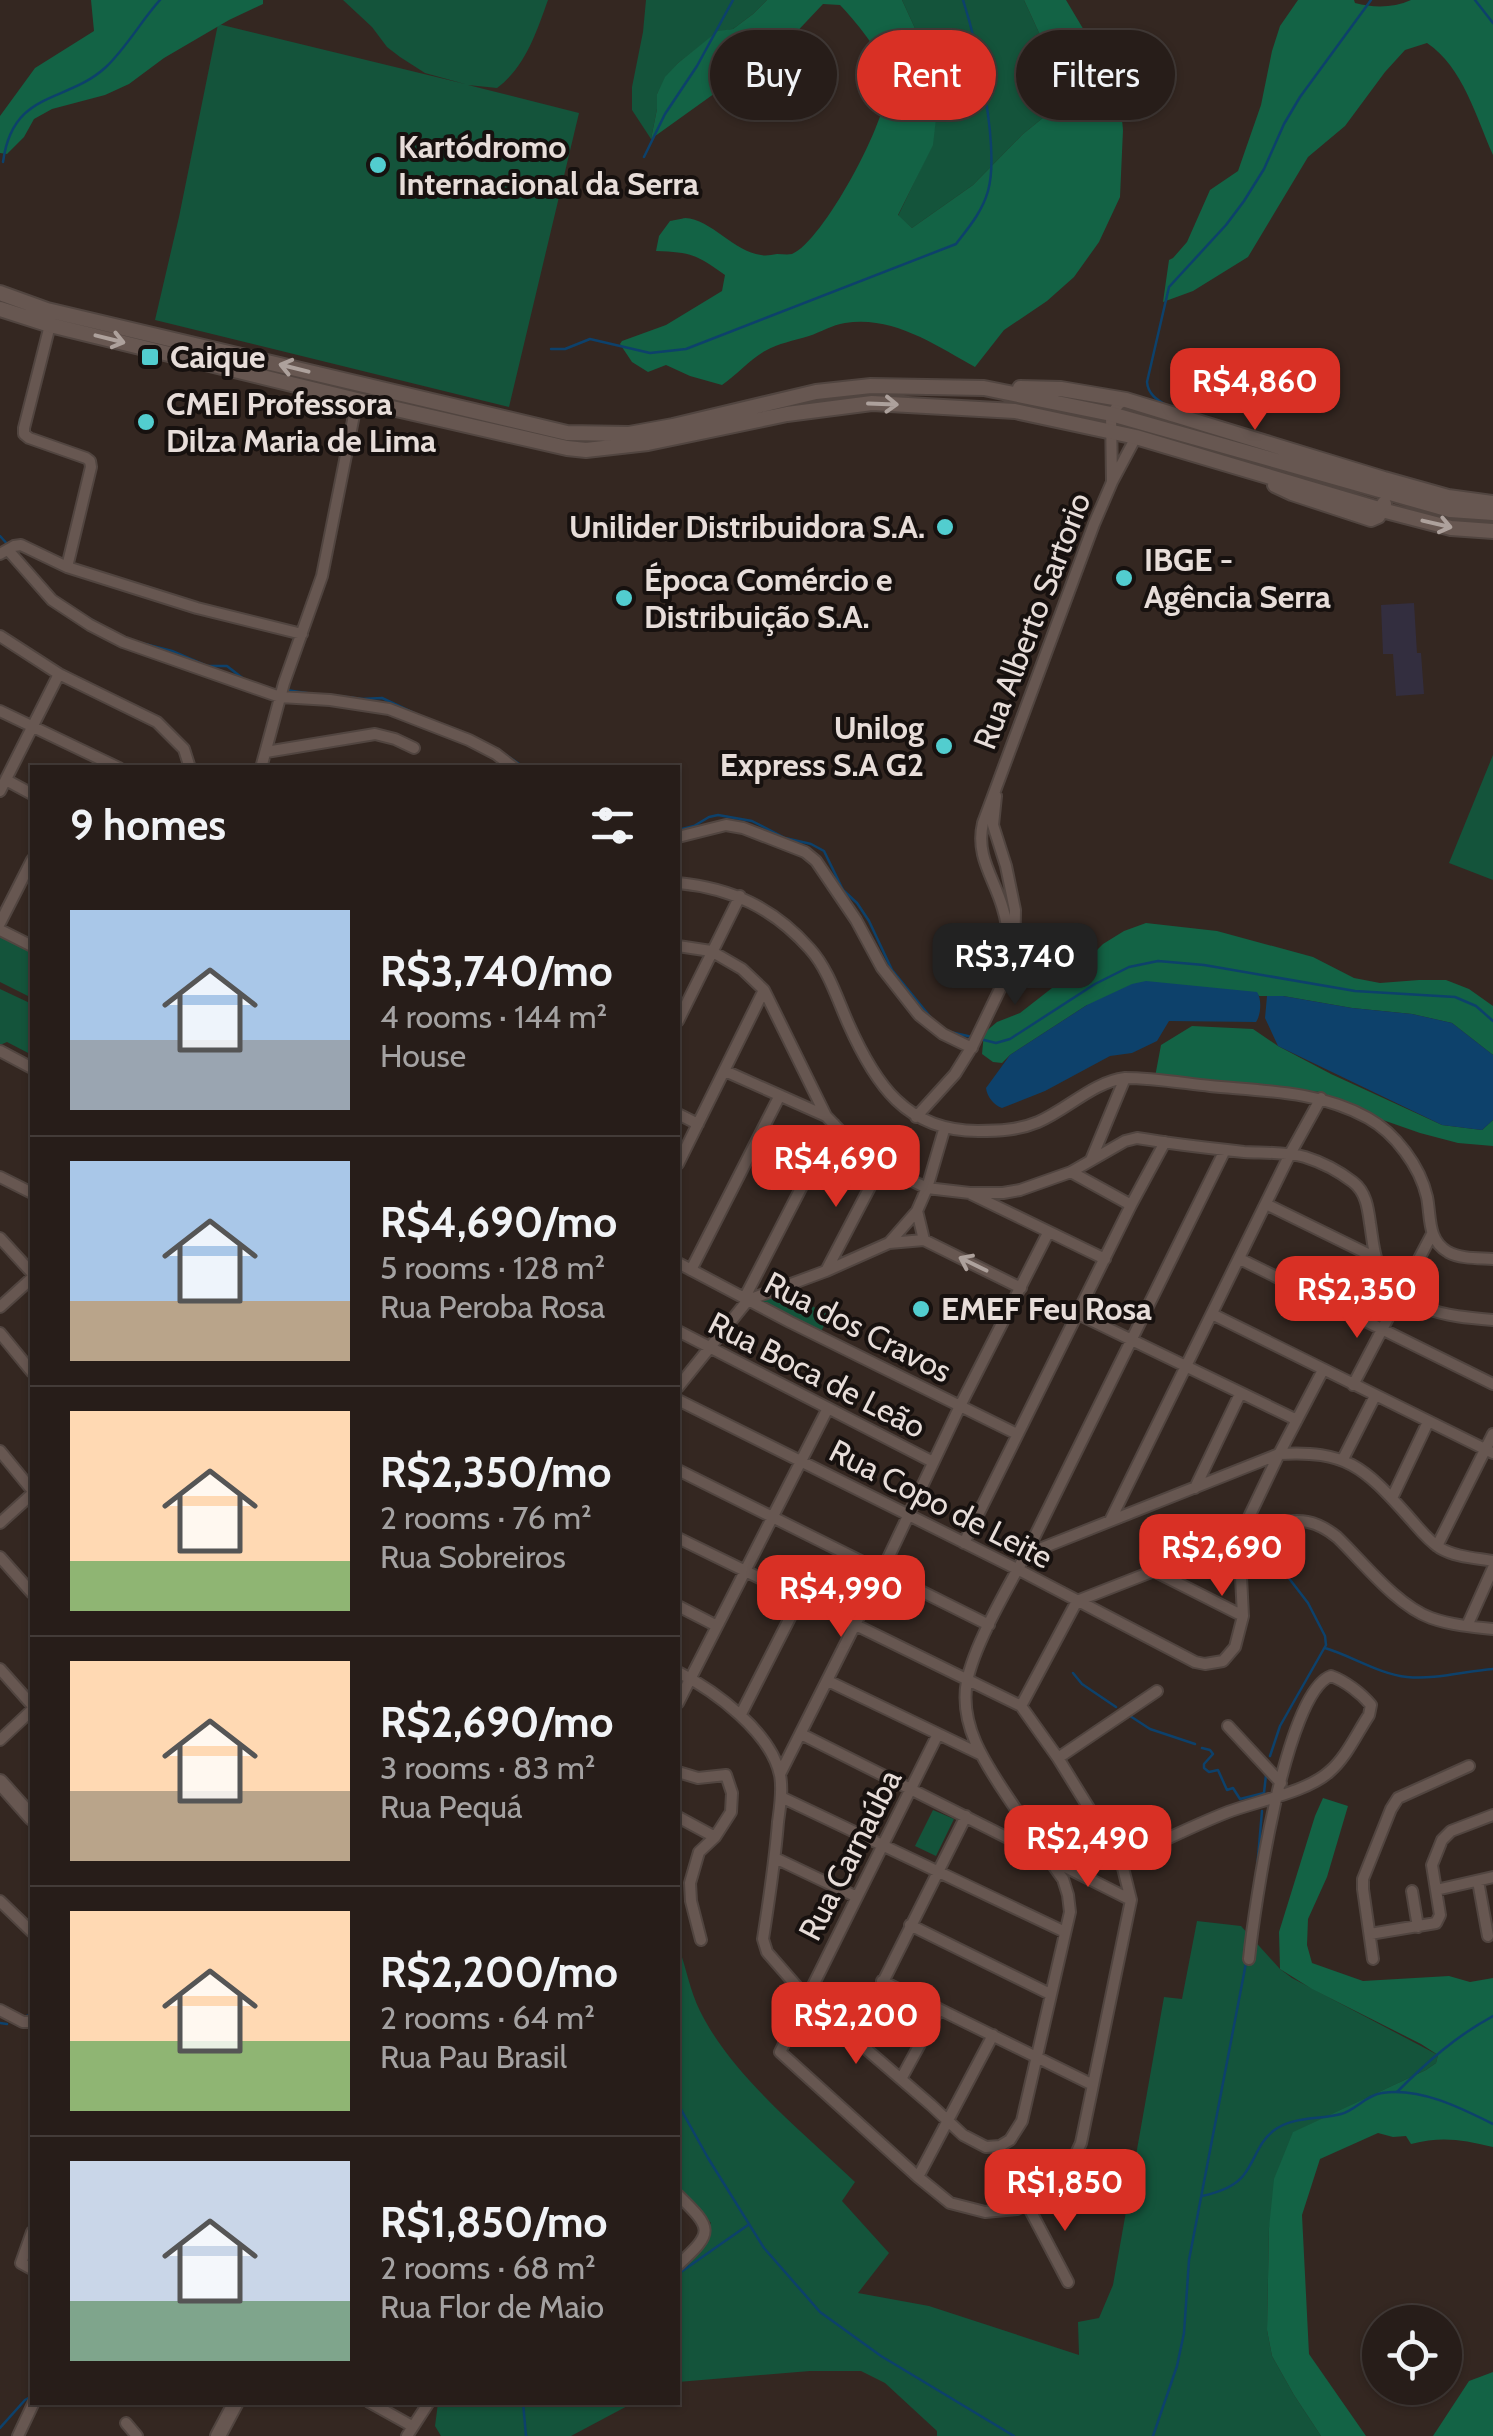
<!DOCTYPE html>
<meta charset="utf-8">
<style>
:root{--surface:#271d19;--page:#332a26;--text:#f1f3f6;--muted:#a4a2a2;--line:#433b38;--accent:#d93025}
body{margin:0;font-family:Cabin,sans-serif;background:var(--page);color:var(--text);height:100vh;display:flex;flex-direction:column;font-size:38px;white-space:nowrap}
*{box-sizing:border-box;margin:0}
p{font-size:32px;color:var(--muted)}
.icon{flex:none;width:55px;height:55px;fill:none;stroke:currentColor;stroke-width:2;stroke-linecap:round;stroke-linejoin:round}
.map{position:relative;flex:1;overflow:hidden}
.sheet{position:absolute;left:30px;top:765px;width:650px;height:1640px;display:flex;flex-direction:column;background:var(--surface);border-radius:0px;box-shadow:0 2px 8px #0004,0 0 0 2px var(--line)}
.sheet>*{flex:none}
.top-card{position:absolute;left:710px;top:30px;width:632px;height:90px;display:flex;gap:20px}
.controls{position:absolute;left:1362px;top:2305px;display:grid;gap:20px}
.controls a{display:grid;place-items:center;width:100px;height:100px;border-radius:50%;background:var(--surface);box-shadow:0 2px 8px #0004,0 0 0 2px var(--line);font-size:50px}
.price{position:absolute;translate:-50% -85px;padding:0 22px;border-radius:20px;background:var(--accent);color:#fff;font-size:32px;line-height:65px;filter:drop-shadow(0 2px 5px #0008)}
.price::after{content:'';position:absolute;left:50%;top:60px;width:30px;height:22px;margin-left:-15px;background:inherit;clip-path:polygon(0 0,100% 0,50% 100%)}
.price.active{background:#222;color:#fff}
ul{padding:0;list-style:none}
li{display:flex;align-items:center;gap:30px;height:250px;padding:0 40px}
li+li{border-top:2px solid var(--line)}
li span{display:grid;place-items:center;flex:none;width:280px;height:200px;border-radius:0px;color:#555}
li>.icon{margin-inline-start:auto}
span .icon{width:120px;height:120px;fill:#fffc;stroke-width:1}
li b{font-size:42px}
h2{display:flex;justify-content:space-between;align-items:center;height:120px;padding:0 40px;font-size:42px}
.tag{padding:0 35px;border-radius:45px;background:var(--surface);box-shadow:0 2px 8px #0004,0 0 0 2px var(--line);font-size:35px;line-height:90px}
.tag.active{background:var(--accent);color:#fff}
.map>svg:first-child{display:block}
</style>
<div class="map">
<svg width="1493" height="2436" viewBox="0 0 1493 2436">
<rect width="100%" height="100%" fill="#342721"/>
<path fill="#332e3f" d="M 1414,603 L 1417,653 L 1421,653 L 1424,694 L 1396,696 L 1393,654 L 1383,654 L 1381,605 Z"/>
<path fill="#14543b" d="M 343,0 L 548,0 C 536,33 526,66 497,88 L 468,85 L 579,113 L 509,407 L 155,320 L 179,217 L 218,24 L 465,84 L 425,73 L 400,57 L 387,47 L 372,27 Z
M 646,0 L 767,0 L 753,14 L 733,29 L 718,32 L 678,63 L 666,77 L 657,94 L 657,109 L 651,139 L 632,110 L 632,87 L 643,32 Z
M 902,0 L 1024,0 L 1052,61 L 1059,93 L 1049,113 L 1023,134 L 973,185 L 912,228 L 898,216 L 932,145 L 940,83 Z
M 1493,755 L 1493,880 L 1449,863 Z
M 0,932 L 32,948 L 32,998 L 0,982 Z
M 0,989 L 32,1004 L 32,1055 L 7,1042 L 0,1045 Z
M 782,1290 L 829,1315 L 820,1334 L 756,1302 Z
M 933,1810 L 954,1819 L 936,1856 L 915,1846 Z
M 1197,1921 L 1241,1926 L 1280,1969 L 1292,1978 L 1438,2055 L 1436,2063 L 1426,2070 L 1294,2132 L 1269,2228 L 1267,2330 L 1272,2356 L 1294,2395 L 1321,2436 L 937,2436 L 937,2431 L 885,2383 L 861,2371 L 810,2371 L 678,2382 L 678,2261 L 684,2258 L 711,2223 L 678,2187 L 678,1945 C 686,1967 690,1991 700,2011 C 732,2076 803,2132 855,2182 L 842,2201 L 889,2253 L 858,2293 L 929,2306 L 1079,2355 L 1078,2322 L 1099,2318 L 1113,2285 L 1164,1997 L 1182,1999 Z
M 438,2403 L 438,2402 L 633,2403 L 571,2436 L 441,2436 L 435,2426 Z"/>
<path fill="#136345" d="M 91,0 L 263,0 L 263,4 L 229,20 L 164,58 L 129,84 L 105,95 L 52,109 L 34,119 L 24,137 L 7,154 L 0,153 L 0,116 L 35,68 L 94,31 Z
M 767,0 L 902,0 L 940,83 L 933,145 L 898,215 L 912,228 L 973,185 L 1023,134 L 1049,113 L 1059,93 L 1052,61 L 1024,0 L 1066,0 L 1119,89 L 1123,130 L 1120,197 L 1099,242 L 1074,277 L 1047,301 L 1004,330 L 975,367 C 936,345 892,315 845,323 C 832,325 821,332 809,336 C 793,341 779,343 765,351 C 749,360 737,375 722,385 L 690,376 L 666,365 L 648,372 L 632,362 L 620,344 L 622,341 L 666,325 L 722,291 L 725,275 C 697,255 691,252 656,251 L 659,236 L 670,221 C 671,221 685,218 685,218 C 711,219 734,252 761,255 C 766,256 771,255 777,254 C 782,254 787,255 792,254 C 824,241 896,107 888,74 C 884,56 853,18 840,5 L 823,4 L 789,40 L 651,139 L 657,109 L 657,94 L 665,77 L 678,63 L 718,31 L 733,29 L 753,14 Z
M 1298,0 L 1354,0 L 1355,3 C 1374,8 1393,8 1411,0 L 1493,0 L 1493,155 C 1476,117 1463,67 1427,43 L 1405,50 L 1385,72 L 1345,126 L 1308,157 L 1248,257 L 1193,291 L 1163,302 L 1169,260 L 1173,258 L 1187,242 L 1210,190 L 1238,171 L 1261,105 L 1272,51 L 1280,26 Z
M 1146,923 L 1217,931 L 1313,957 L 1354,978 L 1380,983 L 1419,980 L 1446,980 L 1469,989 L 1493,1006 L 1493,1055 L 1452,1023 L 1412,1014 L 1352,1008 L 1283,996 L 1259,996 L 1256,992 L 1087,1005 L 1010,1055 L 1002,1063 L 993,1062 L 982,1054 L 984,1033 L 997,1022 L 1020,1013 L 1084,963 L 1103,944 L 1124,931 Z
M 1192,1026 L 1253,1029 L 1278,1046 L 1331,1074 L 1442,1125 L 1482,1130 L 1493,1120 L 1493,1146 L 1458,1143 L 1420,1133 L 1380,1119 L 1320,1092 L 1155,1077 L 1161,1045 Z
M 1323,1798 L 1348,1806 L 1327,1877 L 1308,1919 L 1307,1945 L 1312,1963 L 1363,1981 L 1449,1976 L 1470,1982 L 1493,1978 L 1493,2147 C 1462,2140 1443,2136 1411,2144 L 1406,2136 L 1393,2137 L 1378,2133 L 1320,2159 L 1302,2215 L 1309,2354 L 1366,2436 L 1321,2436 L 1294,2395 L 1272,2356 L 1267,2330 L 1269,2228 L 1274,2179 L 1293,2132 L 1426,2070 L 1436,2063 L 1438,2055 L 1421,2044 L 1312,1989 L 1280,1969 L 1279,1932 L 1315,1816 Z
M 1493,2372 L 1493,2436 L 1433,2436 L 1469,2381 Z"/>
<path fill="#0d416b" d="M 1146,981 L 1257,992 C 1262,999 1261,1015 1256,1022 L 1169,1021 L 1157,1041 L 1132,1053 L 1110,1056 L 1045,1091 L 1002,1108 C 994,1105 987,1097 986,1088 L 1010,1055 L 1087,1005 L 1132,984 Z
M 1267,996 L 1283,996 L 1352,1008 L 1412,1014 L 1452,1023 L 1493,1055 L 1493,1120 L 1482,1130 L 1442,1125 L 1278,1046 L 1265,1018 Z"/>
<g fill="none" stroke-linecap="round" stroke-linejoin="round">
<path stroke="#0d416b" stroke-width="2.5" d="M 1475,0 L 1493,23
M 644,157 L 665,114 L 697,66 L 733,0
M 3,162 C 13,89 66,104 106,67 C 127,47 141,21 160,0
M 551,349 L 565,349 L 590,339 L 650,353 L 686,349 L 956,244 C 969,227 982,212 988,191 C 1000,149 977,43 963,0
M 1166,405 C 1157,400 1148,394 1147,382 L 1169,287 L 1226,225 L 1244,201 L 1264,169 L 1284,124 L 1300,97 L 1371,0
M 0,536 L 9,546
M 80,613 L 103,626
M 137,642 L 172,651 L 207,666 L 227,666 L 245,680
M 286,690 L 313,694
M 330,695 L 362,699 L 382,698 L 418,715
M 503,753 L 525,768
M 678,830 L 694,826 L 709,817 L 718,815 L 752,821 L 785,838 L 811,844 L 824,851 L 843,890 L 857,903 L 869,921 L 892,970 L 932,1019
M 946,1031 L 972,1037
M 980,1039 L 996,1043 L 1010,1039 L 1095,984 L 1129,967 L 1158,961 L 1204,965 L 1355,991 L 1455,997 L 1476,1006 L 1493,1021
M 1325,1648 C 1352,1656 1379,1674 1407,1677 C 1435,1680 1465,1671 1493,1669
M 1073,1673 L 1082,1684 L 1116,1707
M 1127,1714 L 1150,1729 L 1195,1744
M 1202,1748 L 1210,1750 L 1213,1754 L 1204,1764 L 1204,1768 L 1209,1772 L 1218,1770 L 1227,1790 L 1233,1788 L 1240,1799 L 1264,1793 L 1266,1775
M 1270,1756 L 1280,1726 L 1326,1645 L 1325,1636 L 1308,1603 L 1288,1577 L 1285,1548
M 1257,1869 L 1262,1811
M 22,2018 L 32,2014
M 0,2023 L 7,2024
M 1397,2092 C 1427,2062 1456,2036 1493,2016
M 678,2104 L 708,2158 L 764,2248 L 820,2312 L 881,2356 L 1014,2436
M 1202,2196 C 1216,2193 1234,2187 1243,2176 C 1255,2161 1258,2143 1273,2131 C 1292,2116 1319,2120 1341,2114 C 1356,2110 1366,2095 1382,2093 C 1420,2087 1461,2108 1493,2124
M 678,2274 L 748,2225
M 523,2402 L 526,2436
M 0,2428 L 25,2400 L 32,2396
M 1153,2436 L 1177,2366 L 1184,2333 L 1189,2260 L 1246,1963"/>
<g stroke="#514540" stroke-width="14">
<path id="street" d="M 1112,481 L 1111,414 L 1119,404 L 1126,400
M 8,550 L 52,600 L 90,625 L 123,642 L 280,697 L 330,700 L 389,709 L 469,740 L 496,754 L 514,768
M 0,554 L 14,546 L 21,545 L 67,567 L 91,467 L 90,461 L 86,458 L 29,438 L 24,434 L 24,428 L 50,325
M 67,567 L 197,608 L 302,634
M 0,636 L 59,674 L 157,722 L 184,749 L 190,768
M 0,711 L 119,768
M 266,752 L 375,734 L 395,739 L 414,748
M 261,768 L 284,683 L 322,576 L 357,400
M 6,780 L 32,794
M 0,791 L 59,674
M 678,837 L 726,825 L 743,828 L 805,852 L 816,861 L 856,920 L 882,968 L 919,1015 L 943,1034 L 972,1048
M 678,883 C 731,888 774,908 810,949 C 828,969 837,998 848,1023 C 875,1084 906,1131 978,1131 C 999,1131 1019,1130 1038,1122 C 1068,1109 1093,1082 1125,1078 C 1154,1078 1182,1083 1210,1086 C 1263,1091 1320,1091 1368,1118 C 1395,1133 1420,1166 1427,1197 C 1431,1217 1427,1240 1448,1252 C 1461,1259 1478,1258 1493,1259
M 0,923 L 32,860
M 0,930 L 32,946
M 678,946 L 711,951 L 742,969 L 764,990 L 826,1116 L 855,1146 L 881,1166 L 927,1188 L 970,1193 L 1003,1193 L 1020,1190 L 1071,1172 L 1125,1141 L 1137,1138 C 1173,1144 1208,1148 1244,1152 C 1264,1153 1286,1152 1305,1157 C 1321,1162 1340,1172 1353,1182 C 1366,1192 1368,1208 1370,1223 C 1372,1235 1373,1249 1377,1261 C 1398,1312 1446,1316 1493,1320
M 1012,966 C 1009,948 1009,927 1003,909 C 995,879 975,857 983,823 L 1094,524 L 1112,482 L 1136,437
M 678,1021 L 740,896
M 0,1051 L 32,1068
M 725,1071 L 826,1116
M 678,1114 L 698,1124
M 916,1117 L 955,1074 L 973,1045 L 1014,960 L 1015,910 L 1006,866 L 993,825 L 996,796
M 1091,1160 L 1125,1078
M 678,1164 L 764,990
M 1071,1172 L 1131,1205
M 0,1177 L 32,1193
M 971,1194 L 1105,1259
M 1266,1204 L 1376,1258
M 0,1238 L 32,1273
M 924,1240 L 917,1211 L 927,1188 L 944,1130
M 924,1240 L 1021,1288
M 889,1243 L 917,1211
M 1240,1259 L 1493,1384
M 678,1263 L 790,1322 L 1017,1434
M 691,1270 L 779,1097
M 826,1271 L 881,1166
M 745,1297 L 834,1124
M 0,1307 L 32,1278
M 1078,1314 L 1297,1420
M 1212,1314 L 1493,1453
M 678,1331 L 933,1462
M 0,1333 L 32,1372
M 1353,1385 L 1432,1234
M 678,1387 L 748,1300 L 826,1271 L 889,1243 L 924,1240
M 678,1400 L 1017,1569 L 1195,1662 L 1205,1664 L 1223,1661 L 1235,1647 L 1243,1616 L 1239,1538 L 1279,1454 L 1323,1370
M 0,1451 L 32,1490
M 1343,1459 L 1375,1396
M 678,1470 L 989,1625
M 1195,1488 L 1240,1394
M 1392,1498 L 1428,1422
M 1110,1521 L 1290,1154 L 1321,1098
M 0,1523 L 32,1494
M 678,1538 L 1021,1706
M 964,1543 L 1131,1205 L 1165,1142
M 1437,1546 L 1493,1434
M 1027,1554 L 1279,1454 C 1346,1450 1364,1467 1407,1515 C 1417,1526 1427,1540 1440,1548 C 1455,1557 1476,1558 1493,1561
M 0,1557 L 32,1593
M 1154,1571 L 1243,1616
M 678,1606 L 717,1626
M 1467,1626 L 1493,1568
M 0,1669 L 32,1705
M 678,1672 C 715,1691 771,1732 780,1775 C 783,1790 780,1807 778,1822 C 775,1862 769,1900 763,1939 L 767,1952 L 807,1998 L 931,2105 L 963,2135 L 986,2147 L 1000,2146 L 1010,2140 L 1022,2121 L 1070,1912 L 1068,1895 L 1063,1879 C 1046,1856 1031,1832 1015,1808 C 990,1770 958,1729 967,1681 C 975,1643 1007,1589 1026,1554 L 1225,1150
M 828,1681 L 980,1754
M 678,1703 L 828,1408
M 741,1714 L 800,1598
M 1228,1726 L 1281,1783
M 801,1734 L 1131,1900
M 938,1734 L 780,2052 L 918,2177 L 950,2203 L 985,2212 L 1017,2209 L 1047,2194 L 1069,2169 L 1081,2143 L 1131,1900 L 1121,1860 L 1058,1758 L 1021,1706 L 1077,1601 L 1274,1524 C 1300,1518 1316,1520 1337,1537 C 1364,1563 1396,1605 1431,1618 C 1451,1625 1472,1627 1493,1629
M 0,1740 L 32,1710
M 1058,1758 L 1157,1691
M 678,1772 L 698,1778 L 726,1775 L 732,1793 L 731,1812 L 715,1837 L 699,1852 L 690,1883 L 691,1901 L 701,1940
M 780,1774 L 882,1571 L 960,1406 L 1048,1233
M 781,1797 L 1065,1932
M 678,1817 L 715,1837
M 775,1858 L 857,1897
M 1121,1860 C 1157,1844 1192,1826 1228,1812 C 1257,1801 1307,1792 1329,1772 C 1346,1758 1357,1733 1369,1715 L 1371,1705 C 1361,1693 1345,1681 1331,1676 C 1285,1692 1254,1910 1249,1959
M 1478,1881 L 1488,1936
M 1436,1890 L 1493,1877
M 1412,1891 L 1418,1927
M 0,1901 L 32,1932
M 910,1925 L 1050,1994
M 1370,1934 L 1436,1923 L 1440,1915 L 1432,1865 L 1442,1840 L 1451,1831 L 1493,1815
M 1373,1959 L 1363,1889 L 1363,1879 L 1391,1809 L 1398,1798 L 1469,1766
M 882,1981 L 1093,2085
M 0,2010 L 23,2022 L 32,2022
M 854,2040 L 966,1816
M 901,2079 L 939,2009
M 918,2177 L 993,2035
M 678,2195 C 713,2229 714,2232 678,2265
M 1027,2204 L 1068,2282
M 32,2232 L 21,2263 L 32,2269
M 369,2402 L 412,2426
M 126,2423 L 137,2436
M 18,2436 L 34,2402
M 407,2436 L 429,2402"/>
</g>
<g stroke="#514540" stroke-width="18">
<path id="secondary" d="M 0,293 L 47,310 L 567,433 L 629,434 L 673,426 L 816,392 L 871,386 L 984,388 L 1111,414 L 1450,510 L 1493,513
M 0,309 L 50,325 L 357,400 L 567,448 L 586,450 L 648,443 L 787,414 L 872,403 L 1015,411 L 1136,437 L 1382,510 L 1451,528 L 1493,531
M 1020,388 L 1061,389 L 1126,400 L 1384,479 L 1448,497 L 1493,503
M 1275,485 L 1292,493 L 1371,519 L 1378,516 L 1384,504
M 0,1782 L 32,1818
M 218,2436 L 236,2402"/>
</g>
<use href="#street" stroke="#675751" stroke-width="10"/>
<use href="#secondary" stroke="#675751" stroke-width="14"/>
</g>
<defs><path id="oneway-shaft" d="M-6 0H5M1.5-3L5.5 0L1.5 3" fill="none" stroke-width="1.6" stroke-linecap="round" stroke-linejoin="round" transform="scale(2.5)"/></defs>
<g stroke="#ada19c">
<use href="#oneway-shaft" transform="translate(110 339) rotate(14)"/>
<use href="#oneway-shaft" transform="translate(294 368) rotate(-166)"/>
<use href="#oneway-shaft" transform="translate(883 404) rotate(2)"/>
<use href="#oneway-shaft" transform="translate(1437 524) rotate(13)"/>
<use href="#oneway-shaft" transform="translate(973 1264) rotate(-154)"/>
</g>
<g fill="#52cdcf" stroke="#17110f" stroke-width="4">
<circle cx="378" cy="165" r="10"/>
<rect x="140" y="347" width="20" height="20" rx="5"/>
<circle cx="146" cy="422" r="10"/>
<circle cx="945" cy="527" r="10"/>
<circle cx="1124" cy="578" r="10"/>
<circle cx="624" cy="598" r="10"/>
<circle cx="944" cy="746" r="10"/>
<circle cx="921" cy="1309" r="10"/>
</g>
<g text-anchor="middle" stroke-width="8" stroke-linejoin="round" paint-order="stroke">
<g font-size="32" font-weight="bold" fill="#e7ddd9" stroke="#17110f" text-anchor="start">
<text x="398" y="158">Kartódromo<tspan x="398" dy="37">Internacional da Serra</tspan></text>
<text x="170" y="368">Caique</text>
<text x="166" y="415">CMEI Professora<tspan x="166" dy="37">Dilza Maria de Lima</tspan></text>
<text x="925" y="538" text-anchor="end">Unilider Distribuidora S.A.</text>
<text x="1144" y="571">IBGE -<tspan x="1144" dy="37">Agência Serra</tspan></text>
<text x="644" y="591">Época Comércio e<tspan x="644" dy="37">Distribuição S.A.</tspan></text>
<text x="924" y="739" text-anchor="end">Unilog<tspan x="924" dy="37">Express S.A G2</tspan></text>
<text x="941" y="1320">EMEF Feu Rosa</text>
</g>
<g font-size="32" fill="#e7ddd9" stroke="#17110f">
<text transform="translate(1032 621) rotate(-69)" y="11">Rua Alberto Sartorio</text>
<text transform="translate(858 1327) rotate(27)" y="11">Rua dos Cravos</text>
<text transform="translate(817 1375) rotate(27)" y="11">Rua Boca de Leão</text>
<text transform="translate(941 1504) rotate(27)" y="11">Rua Copo de Leite</text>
<text transform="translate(850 1855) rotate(-63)" y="11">Rua Carnaúba</text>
</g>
</g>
</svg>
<div class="controls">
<a><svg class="icon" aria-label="locate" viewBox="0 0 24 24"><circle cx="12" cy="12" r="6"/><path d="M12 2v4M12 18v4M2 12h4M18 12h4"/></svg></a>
</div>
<b class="price" style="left:1255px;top:433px">R$4,860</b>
<b class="price active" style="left:1015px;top:1008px">R$3,740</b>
<b class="price" style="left:836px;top:1210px">R$4,690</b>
<b class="price" style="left:1357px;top:1341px">R$2,350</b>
<b class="price" style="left:1222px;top:1599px">R$2,690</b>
<b class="price" style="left:841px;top:1640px">R$4,990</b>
<b class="price" style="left:1088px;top:1890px">R$2,490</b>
<b class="price" style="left:856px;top:2067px">R$2,200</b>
<b class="price" style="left:1065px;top:2234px">R$1,850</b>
<div class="top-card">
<a class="tag">Buy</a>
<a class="tag active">Rent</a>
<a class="tag">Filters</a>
</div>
<section class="sheet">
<h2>9 homes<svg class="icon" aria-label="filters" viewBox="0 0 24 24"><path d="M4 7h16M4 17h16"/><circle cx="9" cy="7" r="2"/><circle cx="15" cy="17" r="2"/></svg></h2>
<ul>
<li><span style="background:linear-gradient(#a9c7e8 65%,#9aa5b1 0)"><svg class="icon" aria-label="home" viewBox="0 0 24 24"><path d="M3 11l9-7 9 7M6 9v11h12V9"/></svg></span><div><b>R$3,740/mo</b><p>4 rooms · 144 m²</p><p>House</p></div></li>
<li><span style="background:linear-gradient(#a9c7e8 70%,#b9a48a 0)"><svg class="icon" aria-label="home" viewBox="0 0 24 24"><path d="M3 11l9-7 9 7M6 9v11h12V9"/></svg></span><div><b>R$4,690/mo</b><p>5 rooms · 128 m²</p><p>Rua Peroba Rosa</p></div></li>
<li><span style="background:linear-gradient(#ffd9b3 75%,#8fb573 0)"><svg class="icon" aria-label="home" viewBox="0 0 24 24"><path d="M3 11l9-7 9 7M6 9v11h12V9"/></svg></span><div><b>R$2,350/mo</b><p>2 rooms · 76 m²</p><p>Rua Sobreiros</p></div></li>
<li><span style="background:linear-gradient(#ffd9b3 65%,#b9a48a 0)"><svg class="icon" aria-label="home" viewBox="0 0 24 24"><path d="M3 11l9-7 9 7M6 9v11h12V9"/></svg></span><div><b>R$2,690/mo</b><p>3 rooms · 83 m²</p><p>Rua Pequá</p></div></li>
<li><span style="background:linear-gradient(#ffd9b3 65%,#8fb573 0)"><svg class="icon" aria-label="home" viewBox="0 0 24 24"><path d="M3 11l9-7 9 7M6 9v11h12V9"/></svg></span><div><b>R$2,200/mo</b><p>2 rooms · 64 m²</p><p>Rua Pau Brasil</p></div></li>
<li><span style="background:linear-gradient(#c9d6e8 70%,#7fa58c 0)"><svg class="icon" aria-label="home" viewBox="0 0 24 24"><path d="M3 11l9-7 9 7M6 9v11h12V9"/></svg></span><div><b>R$1,850/mo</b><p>2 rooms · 68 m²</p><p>Rua Flor de Maio</p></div></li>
</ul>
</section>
</div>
